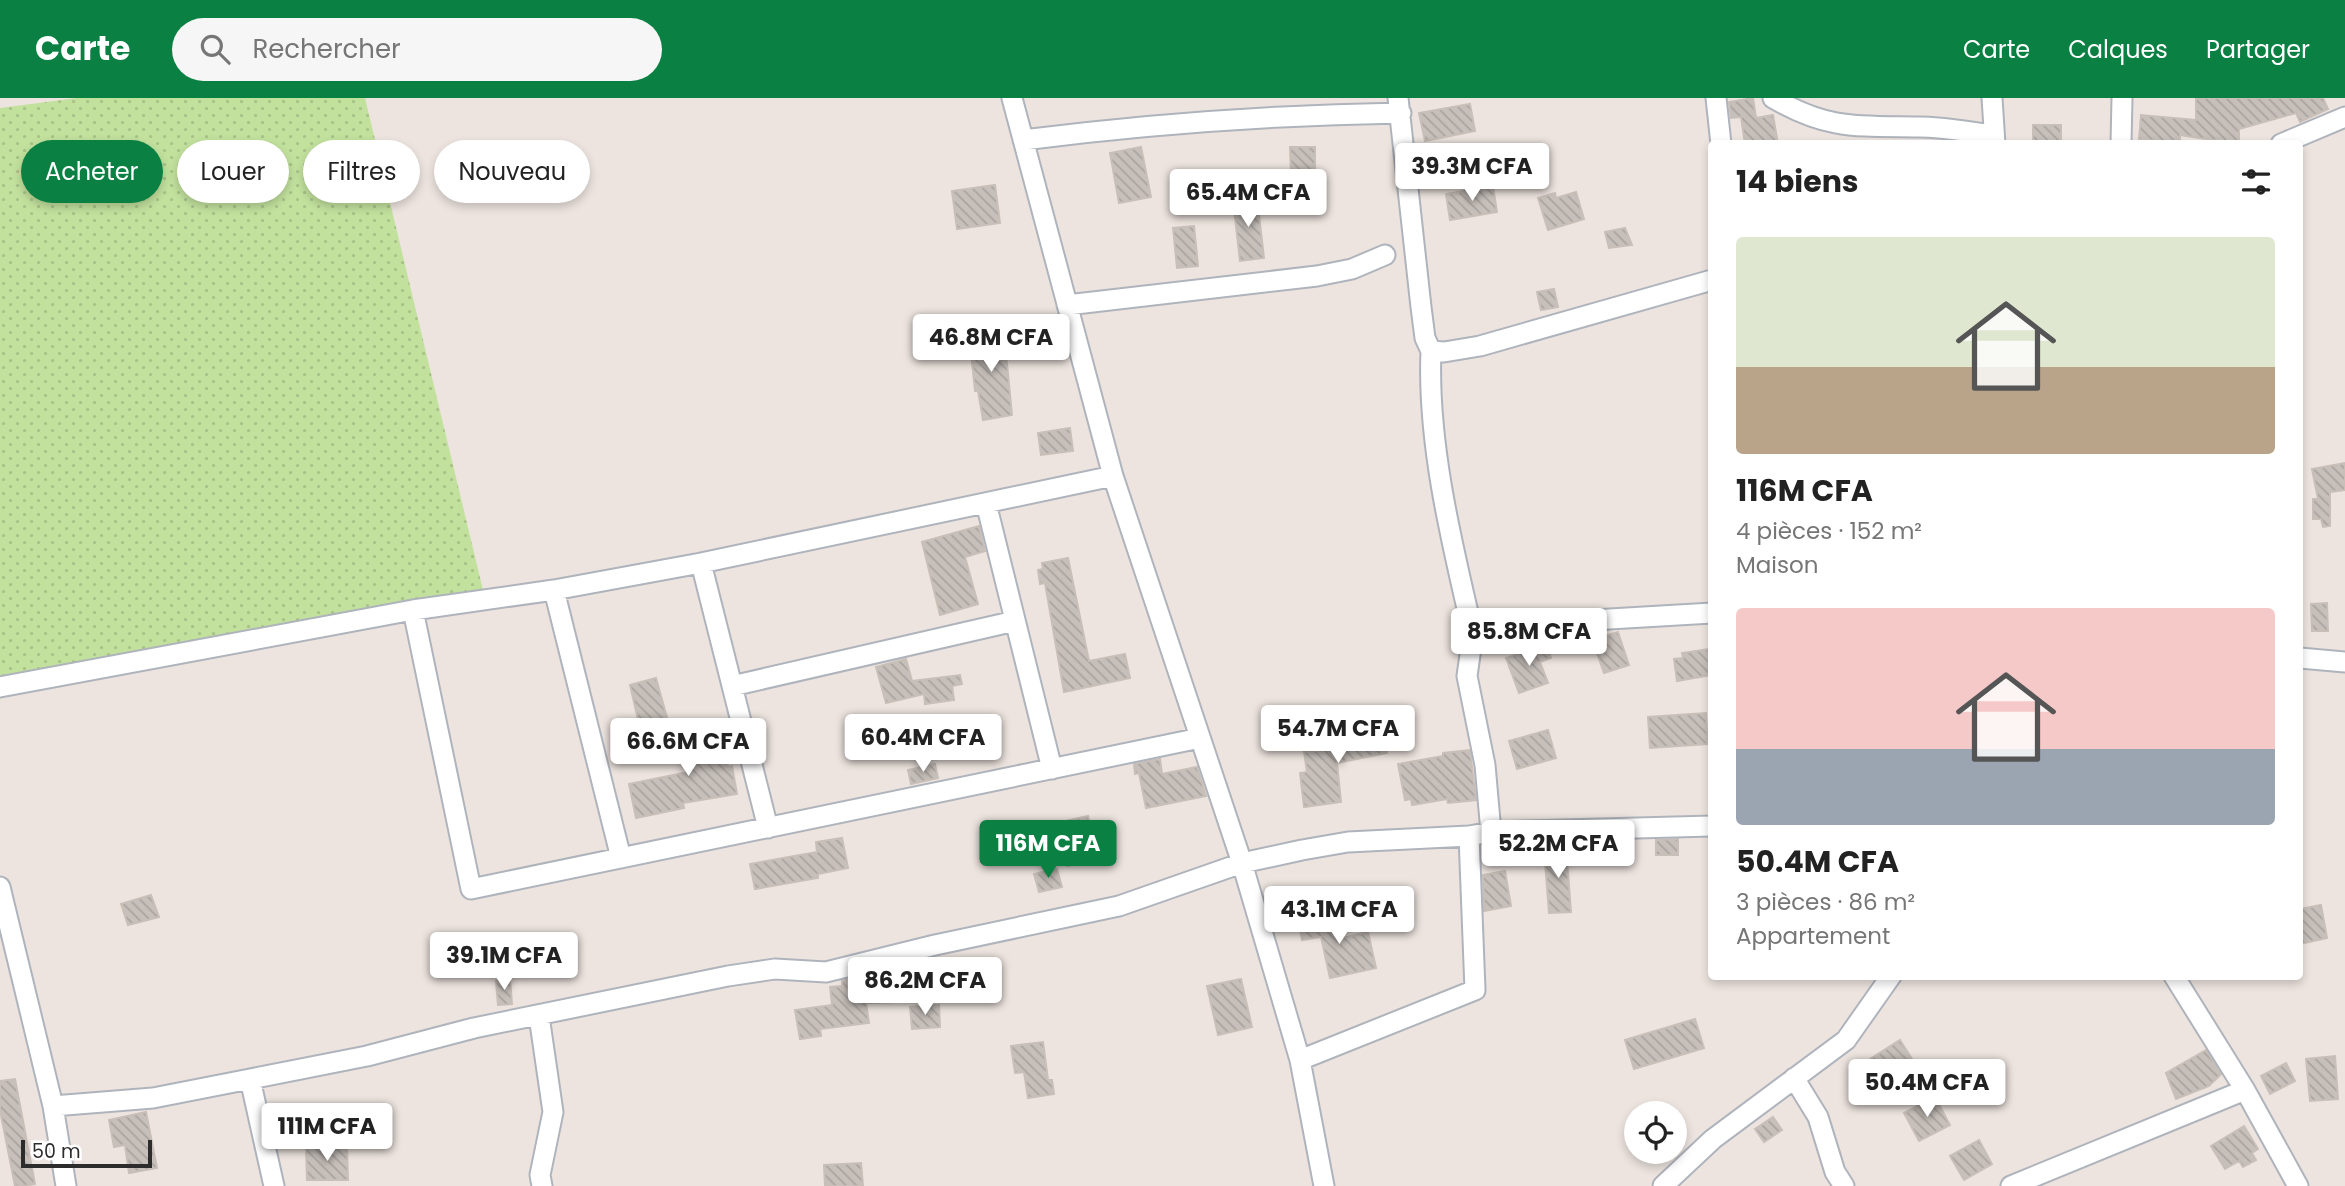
<!DOCTYPE html>
<html lang="fr">
<meta charset="utf-8">
<style>
:root{--surface:#fff;--page:#f6f6f6;--text:#222;--muted:#767676;--accent:#0b8043}
body{margin:0;font-family:Poppins,sans-serif;background:var(--page);color:var(--text);height:100vh;display:flex;flex-direction:column;font-size:26px;white-space:nowrap}
*{box-sizing:border-box;margin:0}
p{font-size:23px;color:var(--muted)}
.icon{flex:none;width:38px;height:38px;fill:none;stroke:currentColor;stroke-width:2;stroke-linecap:round;stroke-linejoin:round}
.map{position:relative;flex:1;overflow:hidden}
.sheet{position:absolute;left:1708px;top:42px;width:595px;height:840px;display:flex;flex-direction:column;background:var(--surface);border-radius:7px;box-shadow:0 4px 10px #0003}
.sheet>*{flex:none}
.hud{position:absolute;left:21px;top:42px;width:665px;height:63px;display:flex;gap:14px}
.controls{position:absolute;left:1624px;top:1003px;display:grid;gap:14px}
.controls a{display:grid;place-items:center;width:63px;height:63px;border-radius:50%;background:var(--surface);box-shadow:0 4px 10px #0003;font-size:35px}
.scale{position:absolute;left:21px;bottom:18px;width:131px;box-sizing:border-box;padding-left:7px;border:4px solid #2c2c2c;border-top:0;font-size:19px;line-height:24px;white-space:nowrap;color:#2c2c2c;-webkit-text-stroke:5px #fff;paint-order:stroke}
.price{position:absolute;translate:-50% -60px;padding:0 16px;border-radius:7px;background:#fff;color:#222;font-size:23px;line-height:46px;filter:drop-shadow(0 2px 4px #0008)}
.price::after{content:'';position:absolute;left:50%;top:42px;width:21px;height:16px;margin-left:-10px;background:inherit;clip-path:polygon(0 0,100% 0,50% 100%)}
.price.current{background:var(--accent);color:#fff}
ul{padding:0;list-style:none}
li{display:grid;align-content:center;gap:14px;height:371px;padding:0 28px}
li span{display:grid;place-items:center;height:217px;border-radius:7px;color:#555}
li>.icon{margin-inline-start:auto}
span .icon{width:126px;height:126px;fill:#fffc;stroke-width:1}
li b{font-size:30px}
h2{display:flex;justify-content:space-between;align-items:center;height:84px;padding:0 28px;font-size:30px}
.chip{padding:0 24px;border-radius:32px;background:var(--surface);box-shadow:0 4px 10px #0003;font-size:24px;line-height:63px}
.chip.current{background:var(--accent);color:#fff}
header{display:flex;align-items:center;gap:42px;box-sizing:border-box;height:98px;padding:0 35px;background:var(--accent);color:#fff}
header strong{font-size:33px}
nav{display:flex;gap:38px;margin-inline-start:auto;font-size:24px}
.search{width:490px;height:63px;background:var(--page);display:flex;align-items:center;gap:18px;box-sizing:border-box;padding:0 24px;border-radius:38px;color:var(--muted);font-size:26px}
.map>svg:first-child{display:block}
</style>
<header>
<strong>Carte</strong>
<div class="search"><svg class="icon" aria-label="search" viewBox="0 0 24 24"><circle cx="10" cy="10" r="6"/><path d="M15 15l6 6"/></svg>Rechercher</div>
<nav><a>Carte</a><a>Calques</a><a>Partager</a></nav>
</header>
<div class="map">
<svg width="2345" height="1088" viewBox="0 0 2345 1088">
<defs>
<pattern id="garden-dots" width="8" height="8" patternUnits="userSpaceOnUse" patternTransform="scale(1.75)"><rect width="8" height="8" fill="#c2e19d"/><path d="M2 2h.1M6 6h.1" fill="none" stroke="#a7c187" stroke-width="1.8" stroke-linecap="round"/></pattern>
<pattern id="building-back-hatch" width="6" height="6" patternUnits="userSpaceOnUse" patternTransform="scale(1.75)"><rect width="6" height="6" fill="#c6bfba"/><path d="M-1 5l2 2M0 0l6 6M5-1l2 2" fill="none" stroke="#aaa4a0"/></pattern>
</defs>
<rect width="100%" height="100%" fill="#ede4df"/>
<path fill="url(#garden-dots)" d="M 77,0 L 365,0 L 483,492 L 0,581 L 0,10 Z"/>
<path fill="url(#building-back-hatch)" stroke="#c8bfb8" stroke-width="2" d="M 1753,0 L 1756,20 L 1773,17 L 1778,46 L 1745,46 L 1741,19 L 1731,20 L 1729,4 Z
M 2196,0 L 2323,0 L 2328,11 L 2300,24 L 2296,15 L 2239,31 L 2239,46 L 2180,37 L 2180,45 L 2139,41 L 2141,17 L 2196,22 Z
M 1470,6 L 1475,33 L 1425,43 L 1419,15 Z
M 2033,27 L 2061,27 L 2061,46 L 2033,46 Z
M 1141,49 L 1151,99 L 1119,105 L 1110,55 Z
M 1290,49 L 1315,49 L 1315,77 L 1291,77 Z
M 995,87 L 1000,125 L 957,131 L 952,93 Z
M 1493,88 L 1497,114 L 1450,122 L 1446,96 Z
M 1576,94 L 1584,121 L 1548,132 L 1538,100 L 1555,95 L 1556,100 Z
M 1257,100 L 1264,160 L 1240,163 L 1233,102 Z
M 1194,128 L 1198,168 L 1177,170 L 1173,130 Z
M 1625,130 L 1632,147 L 1609,150 L 1605,134 Z
M 1554,191 L 1558,209 L 1541,212 L 1537,194 Z
M 999,232 L 1001,246 L 1005,245 L 1012,317 L 983,322 L 978,293 L 975,293 L 969,235 Z
M 1070,330 L 1073,353 L 1041,357 L 1038,335 Z
M 2345,365 L 2345,392 L 2330,394 L 2330,428 L 2323,429 L 2321,421 L 2313,421 L 2313,401 L 2318,401 L 2312,371 Z
M 979,428 L 985,453 L 965,459 L 978,506 L 940,517 L 922,444 Z
M 1068,460 L 1089,563 L 1125,556 L 1130,580 L 1064,594 L 1045,485 L 1040,486 L 1038,472 L 1043,471 L 1042,465 Z
M 2327,505 L 2328,533 L 2312,533 L 2311,506 Z
M 1618,534 L 1629,567 L 1604,575 L 1594,547 L 1600,545 L 1598,540 Z
M 1546,546 L 1551,560 L 1540,564 L 1548,585 L 1519,595 L 1506,560 Z
M 1710,551 L 1712,577 L 1677,583 L 1674,561 L 1683,560 L 1682,555 Z
M 906,561 L 912,583 L 960,577 L 962,586 L 952,588 L 954,602 L 925,606 L 924,596 L 886,605 L 876,569 Z
M 656,580 L 668,623 L 640,630 L 630,587 Z
M 1706,615 L 1708,646 L 1650,650 L 1648,619 Z
M 1380,625 L 1387,655 L 1337,665 L 1341,704 L 1304,709 L 1300,675 L 1307,674 L 1304,654 L 1351,649 L 1347,631 Z
M 722,632 L 728,669 L 732,668 L 737,696 L 683,705 L 684,710 L 636,720 L 629,686 L 688,674 L 682,639 Z
M 1548,632 L 1556,660 L 1517,671 L 1509,643 Z
M 1470,652 L 1476,702 L 1448,705 L 1447,701 L 1412,707 L 1411,701 L 1405,702 L 1398,666 L 1443,658 L 1443,655 Z
M 1160,661 L 1162,676 L 1197,669 L 1206,698 L 1146,710 L 1139,675 L 1135,676 L 1134,666 Z
M 935,666 L 938,680 L 911,686 L 908,672 Z
M 1088,718 L 1098,761 L 1067,768 L 1057,725 Z
M 842,740 L 848,770 L 818,776 L 818,780 L 755,791 L 750,766 L 817,754 L 816,744 Z
M 1678,741 L 1678,757 L 1656,757 L 1656,742 Z
M 1566,749 L 1571,814 L 1549,815 L 1544,751 Z
M 1057,771 L 1062,789 L 1039,794 L 1034,776 Z
M 1505,773 L 1511,808 L 1484,813 L 1483,777 Z
M 151,797 L 159,819 L 128,827 L 121,806 Z
M 2321,807 L 2327,840 L 2300,846 L 2300,811 Z
M 1334,814 L 1338,841 L 1368,834 L 1376,870 L 1330,880 L 1321,839 L 1302,842 L 1298,821 Z
M 893,876 L 895,904 L 866,905 L 869,925 L 820,931 L 821,938 L 800,941 L 795,912 L 832,907 L 830,889 L 842,888 L 842,883 L 865,877 Z
M 510,881 L 512,906 L 498,907 L 496,883 Z
M 1241,881 L 1252,929 L 1218,937 L 1207,888 Z
M 939,907 L 940,929 L 912,931 L 910,909 Z
M 1695,921 L 1704,950 L 1634,971 L 1625,942 Z
M 1900,942 L 1917,969 L 1887,988 L 1870,961 Z
M 1043,944 L 1048,982 L 1052,982 L 1054,996 L 1028,1000 L 1024,974 L 1015,975 L 1011,948 Z
M 2206,952 L 2221,976 L 2209,988 L 2176,1001 L 2166,975 Z
M 2335,958 L 2338,1001 L 2310,1003 L 2306,961 Z
M 2286,965 L 2295,983 L 2270,996 L 2261,978 Z
M 15,981 L 35,1086 L 24,1088 L 15,1088 L 0,1012 L 0,983 Z
M 1935,999 L 1950,1027 L 1919,1043 L 1904,1015 Z
M 146,1014 L 157,1070 L 129,1075 L 125,1047 L 114,1049 L 109,1022 Z
M 1773,1019 L 1782,1032 L 1764,1044 L 1755,1031 Z
M 2244,1028 L 2258,1051 L 2252,1055 L 2256,1062 L 2243,1069 L 2239,1063 L 2225,1071 L 2211,1048 Z
M 1979,1042 L 1992,1066 L 1964,1082 L 1950,1058 Z
M 306,1048 L 347,1048 L 348,1082 L 307,1082 Z
M 861,1065 L 863,1088 L 825,1088 L 824,1067 Z"/>
<g fill="none" stroke-linecap="round" stroke-linejoin="round">
<g stroke="#afb4bc" stroke-width="23">
<path id="minor" d="M 1012,0 L 1113,378 L 1242,765 L 1300,962 L 1324,1088
M 1398,0 L 1421,209 L 1425,240 L 1431,253 L 1444,254 L 1480,248 L 1712,182
M 1716,0 L 1721,46
M 1773,0 C 1828,32 1857,28 1919,29 C 1944,29 1969,34 1994,37
M 1992,0 L 1995,46
M 1023,42 C 1149,26 1274,17 1401,15
M 2121,46 L 2122,0
M 2281,46 L 2345,19
M 1067,207 L 1317,178 L 1352,171 L 1385,157
M 1431,253 C 1427,345 1452,446 1473,536
M 986,405 L 1052,671
M 701,465 L 768,730
M 554,492 L 621,760
M 413,512 L 471,791 L 1200,640
M 2300,560 L 2345,564
M 732,588 L 1015,523
M 0,589 L 413,512 L 554,492 L 701,465 L 1113,378
M 1491,734 L 1485,667 L 1467,578 L 1473,536 L 1490,528 L 1712,515
M 0,789 L 53,1008 L 66,1088
M 2174,878 L 2245,992 L 2298,1088
M 539,918 L 553,1014 L 540,1077 L 542,1088
M 1300,962 L 1475,892 L 1469,738
M 1794,980 L 1818,1019 L 1835,1074 L 1844,1088
M 250,981 L 274,1088
M 53,1008 L 153,1000 L 250,981 L 367,958 L 474,930 L 728,878 L 775,871 L 826,874 L 935,847 L 1119,808 L 1242,765 L 1302,752 L 1348,744 L 1469,738 L 1491,734 L 1712,728
M 1663,1088 L 1713,1041 L 1846,942 L 1891,878
M 2011,1088 L 2245,992"/>
</g>
<use href="#minor" stroke="#fff" stroke-width="19"/>
</g>
</svg>
<div class="controls">
<a><svg class="icon" aria-label="locate" viewBox="0 0 24 24"><circle cx="12" cy="12" r="6"/><path d="M12 2v4M12 18v4M2 12h4M18 12h4"/></svg></a>
</div>
<div class="scale">50 m</div>
<b class="price" style="left:1472px;top:105px">39.3M CFA</b>
<b class="price" style="left:1248px;top:131px">65.4M CFA</b>
<b class="price" style="left:991px;top:276px">46.8M CFA</b>
<b class="price" style="left:1529px;top:570px">85.8M CFA</b>
<b class="price" style="left:1338px;top:667px">54.7M CFA</b>
<b class="price" style="left:923px;top:676px">60.4M CFA</b>
<b class="price" style="left:688px;top:680px">66.6M CFA</b>
<b class="price current" style="left:1048px;top:782px">116M CFA</b>
<b class="price" style="left:1558px;top:782px">52.2M CFA</b>
<b class="price" style="left:1339px;top:848px">43.1M CFA</b>
<b class="price" style="left:504px;top:894px">39.1M CFA</b>
<b class="price" style="left:925px;top:919px">86.2M CFA</b>
<b class="price" style="left:1927px;top:1021px">50.4M CFA</b>
<b class="price" style="left:327px;top:1065px">111M CFA</b>
<div class="hud">
<a class="chip current">Acheter</a>
<a class="chip">Louer</a>
<a class="chip">Filtres</a>
<a class="chip">Nouveau</a>
</div>
<section class="sheet">
<h2>14 biens<svg class="icon" aria-label="filters" viewBox="0 0 24 24"><path d="M4 7h16M4 17h16"/><circle cx="9" cy="7" r="2"/><circle cx="15" cy="17" r="2"/></svg></h2>
<ul>
<li><span style="background:linear-gradient(#dfe7d0 60%,#b9a48a 0)"><svg class="icon" aria-label="home" viewBox="0 0 24 24"><path d="M3 11l9-7 9 7M6 9v11h12V9"/></svg></span><div><b>116M CFA</b><p>4 pièces · 152 m²</p><p>Maison</p></div></li>
<li><span style="background:linear-gradient(#f6c9c9 65%,#9aa5b1 0)"><svg class="icon" aria-label="home" viewBox="0 0 24 24"><path d="M3 11l9-7 9 7M6 9v11h12V9"/></svg></span><div><b>50.4M CFA</b><p>3 pièces · 86 m²</p><p>Appartement</p></div></li>
</ul>
</section>
</div>
